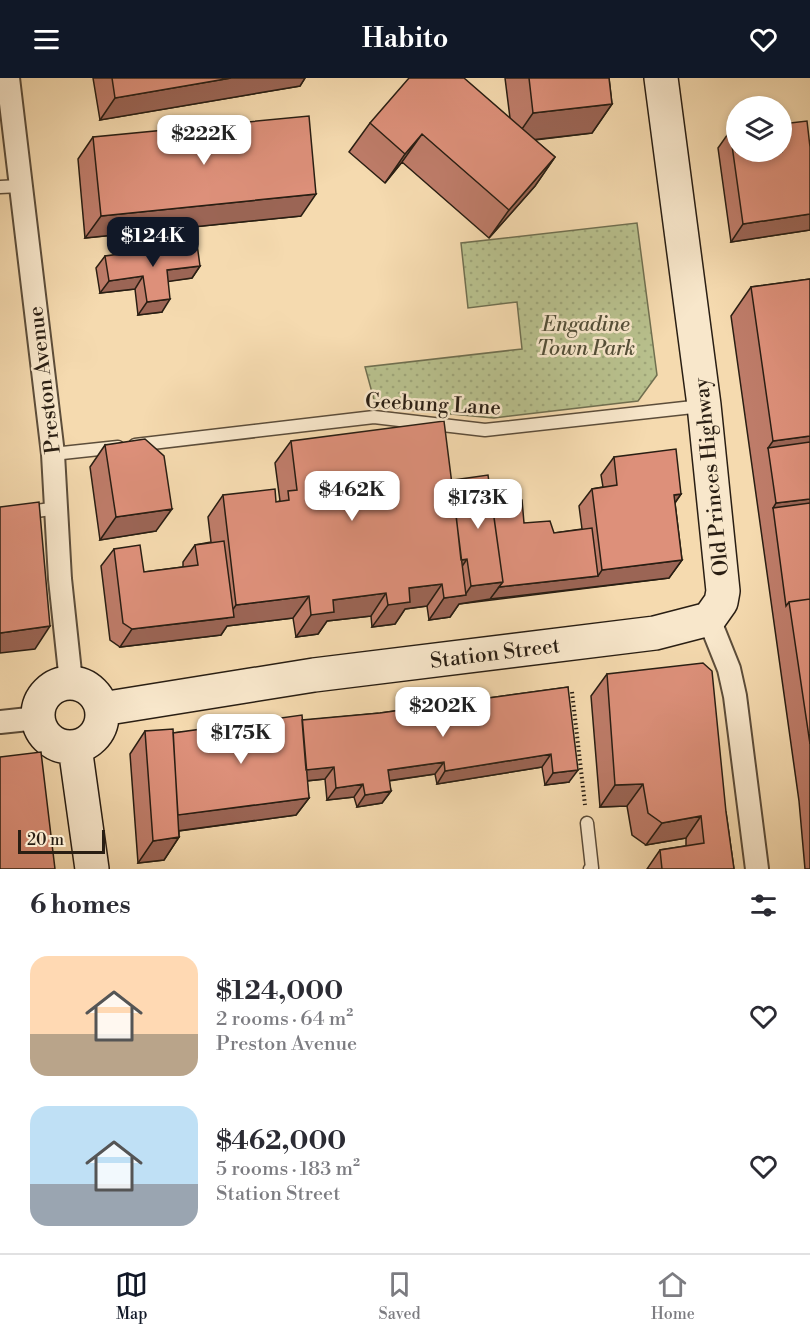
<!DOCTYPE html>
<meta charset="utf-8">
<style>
:root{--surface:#fff;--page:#f7f7f7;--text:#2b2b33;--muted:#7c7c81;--line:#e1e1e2;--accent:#111827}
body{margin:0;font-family:"Libre Bodoni",serif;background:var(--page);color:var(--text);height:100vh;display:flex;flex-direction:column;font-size:22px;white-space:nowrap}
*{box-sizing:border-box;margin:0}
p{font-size:20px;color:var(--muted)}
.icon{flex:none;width:33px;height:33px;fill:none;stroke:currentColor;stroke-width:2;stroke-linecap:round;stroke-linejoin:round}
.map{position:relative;height:791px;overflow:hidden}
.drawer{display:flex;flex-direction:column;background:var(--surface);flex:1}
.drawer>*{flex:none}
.buttons{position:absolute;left:726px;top:18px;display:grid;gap:12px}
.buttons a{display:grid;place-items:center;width:66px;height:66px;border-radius:50%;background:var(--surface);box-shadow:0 3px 9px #0003;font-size:30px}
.scale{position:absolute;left:18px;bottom:15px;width:87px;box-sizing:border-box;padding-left:6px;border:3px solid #291e13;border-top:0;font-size:16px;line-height:21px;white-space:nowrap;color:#291e13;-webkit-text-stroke:4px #f8e7cb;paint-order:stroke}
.price{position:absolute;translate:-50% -51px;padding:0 14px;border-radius:12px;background:#fff;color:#222;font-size:20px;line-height:39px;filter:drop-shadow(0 2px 3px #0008)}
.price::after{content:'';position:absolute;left:50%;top:36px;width:18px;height:14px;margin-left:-9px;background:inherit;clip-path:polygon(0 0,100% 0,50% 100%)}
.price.on{background:var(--accent);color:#fff}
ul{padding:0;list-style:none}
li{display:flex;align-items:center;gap:18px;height:150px;padding:0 30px}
li span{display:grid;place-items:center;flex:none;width:168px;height:120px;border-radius:18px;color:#555}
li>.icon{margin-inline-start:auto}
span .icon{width:72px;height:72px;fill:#fffc;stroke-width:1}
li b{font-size:26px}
h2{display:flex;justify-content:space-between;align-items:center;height:72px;padding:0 30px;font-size:26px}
header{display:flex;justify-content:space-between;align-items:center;height:78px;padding:0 30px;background:var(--accent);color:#fff;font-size:27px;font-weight:600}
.tab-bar{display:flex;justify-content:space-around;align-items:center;height:84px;border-top:2px solid var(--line);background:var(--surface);font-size:16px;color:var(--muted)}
.tab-bar a{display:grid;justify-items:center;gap:3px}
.tab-bar .on{color:var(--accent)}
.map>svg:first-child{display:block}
</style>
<header><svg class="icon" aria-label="menu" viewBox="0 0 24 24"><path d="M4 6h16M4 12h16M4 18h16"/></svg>Habito<svg class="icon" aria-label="heart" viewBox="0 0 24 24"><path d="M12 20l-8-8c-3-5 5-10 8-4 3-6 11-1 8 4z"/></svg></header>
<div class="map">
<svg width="810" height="791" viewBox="0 0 810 791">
<defs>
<pattern id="park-dots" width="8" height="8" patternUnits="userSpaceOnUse" patternTransform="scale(1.5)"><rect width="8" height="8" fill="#b8c08d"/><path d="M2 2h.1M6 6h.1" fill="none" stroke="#9ea579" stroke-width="1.8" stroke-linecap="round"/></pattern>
</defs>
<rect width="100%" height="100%" fill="#f5daaf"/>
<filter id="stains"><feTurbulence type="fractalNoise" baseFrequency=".00333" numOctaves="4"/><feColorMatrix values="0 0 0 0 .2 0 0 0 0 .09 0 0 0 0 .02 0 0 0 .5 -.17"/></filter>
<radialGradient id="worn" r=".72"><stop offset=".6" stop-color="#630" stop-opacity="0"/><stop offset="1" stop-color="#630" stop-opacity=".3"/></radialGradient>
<path fill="url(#park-dots)" stroke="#706f50" stroke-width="1.5" d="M 637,145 L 657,297 L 638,323 L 494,340 L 376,329 L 365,289 L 522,271 L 517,224 L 468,230 L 461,165 Z"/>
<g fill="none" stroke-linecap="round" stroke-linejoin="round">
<g stroke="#5c4d3a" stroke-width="15">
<path id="lane" d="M 0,109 L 20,108
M 135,367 L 374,339 L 485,352 L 702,328
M 53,376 L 118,369
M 0,438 L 58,430
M 587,745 L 592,790 L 590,791"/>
</g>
<g stroke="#5c4d3a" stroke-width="26">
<path id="street" d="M 8,0 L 53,376 L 60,501 L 71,604
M 709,541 L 729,591 L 735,618 L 757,791
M 0,644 L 38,640"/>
</g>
<g stroke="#291e13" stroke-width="36">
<path id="secondary" d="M38 637a32 32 0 1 1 64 0a32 32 0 1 1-64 0Z
M 102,631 L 314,597 L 655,555 L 709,541 L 721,524 L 723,513 L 704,327 L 661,0
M 75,669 L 92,791"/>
</g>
<path stroke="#291e13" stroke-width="4" stroke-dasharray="1.5 3" stroke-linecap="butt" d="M 572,614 L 585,727"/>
<use href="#lane" stroke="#f8e7cb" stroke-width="12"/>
<use href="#street" stroke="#f8e7cb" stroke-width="22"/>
<use href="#secondary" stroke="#f8e7cb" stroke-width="33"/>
</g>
<path fill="#be7c69" stroke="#291e13" stroke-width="1.5" d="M 93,0 L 305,0 L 300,8 L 100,42 Z
M 505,0 L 609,0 L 612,26 L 592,55 L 535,62 L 555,79 L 535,108 L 489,160 L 402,84 L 385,105 L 349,74 L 370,45 L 510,40 Z
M 730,53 L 810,69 L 810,152 L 731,164 L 718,70 Z
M 93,59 L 301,138 L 85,160 L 78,81 Z
M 105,178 L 200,188 L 192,200 L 168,203 L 162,234 L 138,237 L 135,211 L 100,215 L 96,190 Z
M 810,201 L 810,791 L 805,791 L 799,723 L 731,238 L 751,209 Z
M 291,363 L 452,405 L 454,402 L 524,445 L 554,455 L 582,451 L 579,428 L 592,411 L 603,409 L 601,397 L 614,379 L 681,416 L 675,425 L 682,482 L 669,500 L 459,526 L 450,539 L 429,542 L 427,528 L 405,531 L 395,546 L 372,549 L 371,538 L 327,543 L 318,556 L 296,559 L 293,540 L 227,548 L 221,557 L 120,569 L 110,562 L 101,488 L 114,471 L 144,494 L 183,489 L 183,484 L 195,467 L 211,464 L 208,439 L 223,417 L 276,424 L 280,423 L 275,385 Z
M 105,367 L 156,453 L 100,462 L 90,389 Z
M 607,596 L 726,734 L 734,791 L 647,791 L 660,772 L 686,768 L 686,760 L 646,767 L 632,757 L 627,728 L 600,729 L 591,618 Z
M 568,609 L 569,704 L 545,707 L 542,689 L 437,706 L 435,696 L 389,703 L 391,713 L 382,725 L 357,729 L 354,719 L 327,722 L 325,701 L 307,703 L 309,720 L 296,737 L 179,753 L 179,759 L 164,782 L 138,785 L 130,676 L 145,653 L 173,655 L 380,635 Z"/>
<path fill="#9b6555" stroke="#291e13" stroke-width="1.5" d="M 231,0 L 305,0 L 300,8 L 100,42 L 115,20 Z
M 612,26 L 592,55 L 513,64 L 533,35 Z
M 422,56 L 402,84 L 385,105 L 405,76 Z
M 555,79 L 535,108 L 489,160 L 509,132 Z
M 316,116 L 301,138 L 85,160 L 101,138 Z
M 810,136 L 810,152 L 731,164 L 743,146 Z
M 200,188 L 192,200 L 158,205 L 167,192 Z
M 143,198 L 135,211 L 100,215 L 109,203 Z
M 170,221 L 162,234 L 138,237 L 147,224 Z
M 810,358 L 810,383 L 768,370 L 773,363 Z
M 681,416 L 669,433 L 674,417 Z
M 810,421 L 810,441 L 773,430 L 776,425 Z
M 172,431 L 156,453 L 100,462 L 116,439 Z
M 467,481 L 455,499 L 458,483 Z
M 682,482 L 669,500 L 490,521 L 499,509 L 598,498 L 602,492 Z
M 503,504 L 490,521 L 459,526 L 450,539 L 429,542 L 444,520 L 465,517 L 471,508 Z
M 442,506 L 427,528 L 405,531 L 395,546 L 372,549 L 388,527 L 409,510 Z
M 386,515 L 371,538 L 327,543 L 318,556 L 296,559 L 311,537 L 333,522 Z
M 309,518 L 293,540 L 227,548 L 221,557 L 120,569 L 132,551 L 227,540 L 236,527 Z
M 50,548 L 35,571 L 0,575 L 0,555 Z
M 551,676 L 542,689 L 437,706 L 445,693 Z
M 444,684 L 435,696 L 379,704 L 388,692 Z
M 334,689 L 325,701 L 294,704 L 303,692 Z
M 578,692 L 569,704 L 545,707 L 553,695 Z
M 363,706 L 354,719 L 327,722 L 336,710 Z
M 643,706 L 627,728 L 600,729 L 615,707 Z
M 391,713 L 382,725 L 357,729 L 365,717 Z
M 309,720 L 296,737 L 162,755 L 175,737 Z
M 701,738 L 686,760 L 646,767 L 662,745 Z
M 179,759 L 164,782 L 138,785 L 153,763 Z"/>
<path fill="#dd907a" stroke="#291e13" stroke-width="1.5" d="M 112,0 L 231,0 L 115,20 Z
M 409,0 L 464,0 L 555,79 L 509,132 L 422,56 L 405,76 L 370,45 Z
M 529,0 L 609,0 L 612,26 L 533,35 Z
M 309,38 L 316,116 L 101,138 L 93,59 Z
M 807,43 L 810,69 L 810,136 L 743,146 L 730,53 L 736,52 L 736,74 L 782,74 L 782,46 Z
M 197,166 L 200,188 L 167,192 L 170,221 L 147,224 L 143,198 L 109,203 L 105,178 Z
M 810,201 L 810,358 L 773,363 L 751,209 Z
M 444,343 L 466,517 L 444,520 L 442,506 L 409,510 L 410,524 L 388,527 L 386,515 L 333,522 L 334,534 L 311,537 L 309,518 L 236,527 L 223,417 L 275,411 L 276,424 L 289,422 L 288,413 L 297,412 L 291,363 Z
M 145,361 L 164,378 L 172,431 L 116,439 L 105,367 Z
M 810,364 L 810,421 L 776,425 L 768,370 Z
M 676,371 L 681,416 L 674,417 L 682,482 L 602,492 L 592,411 L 617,407 L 614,379 Z
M 488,397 L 503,504 L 471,508 L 467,481 L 461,482 L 455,427 L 458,426 L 454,402 Z
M 522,422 L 524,445 L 550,443 L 554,455 L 592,450 L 598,498 L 499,509 L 503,504 L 492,425 Z
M 39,424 L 50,548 L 0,555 L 0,429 Z
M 810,425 L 810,521 L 789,524 L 786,528 L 773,430 Z
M 224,463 L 234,539 L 132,551 L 123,545 L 114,471 L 140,467 L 144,494 L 198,487 L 195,467 Z
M 810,521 L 810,666 L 789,524 Z
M 703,585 L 712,593 L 726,734 L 734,791 L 662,791 L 660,772 L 704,765 L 701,738 L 662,745 L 648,735 L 643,706 L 615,707 L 607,596 Z
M 568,609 L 578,692 L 553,695 L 551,676 L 445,693 L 444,684 L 388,692 L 391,713 L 365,717 L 363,706 L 336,710 L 334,689 L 306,692 L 302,642 L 380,635 Z
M 302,637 L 309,720 L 178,737 L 173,655 Z
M 173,651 L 179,759 L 153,763 L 145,653 Z
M 41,674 L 55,791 L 0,791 L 0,679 Z"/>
<g text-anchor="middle" stroke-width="5" stroke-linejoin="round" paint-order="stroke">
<g font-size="21" font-style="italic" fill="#544f38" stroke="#f8e7cb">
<text x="586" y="253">Engadine<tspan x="586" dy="24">Town Park</tspan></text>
</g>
<g font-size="21" fill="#291e13" stroke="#f8e7cb">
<text transform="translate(44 302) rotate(-97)" y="7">Preston Avenue</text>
<text transform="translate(433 326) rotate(3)" y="7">Geebung Lane</text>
<text transform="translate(711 399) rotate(-96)" y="7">Old Princes Highway</text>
<text transform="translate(495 575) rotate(-7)" y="7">Station Street</text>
</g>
</g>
<rect width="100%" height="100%" filter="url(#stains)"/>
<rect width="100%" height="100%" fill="url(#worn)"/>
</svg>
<div class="buttons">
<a><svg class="icon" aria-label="layers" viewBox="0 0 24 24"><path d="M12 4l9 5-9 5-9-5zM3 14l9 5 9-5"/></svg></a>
</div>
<div class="scale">20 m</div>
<b class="price" style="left:204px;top:88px">$222K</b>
<b class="price on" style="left:153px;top:190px">$124K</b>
<b class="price" style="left:352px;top:444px">$462K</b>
<b class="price" style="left:478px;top:452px">$173K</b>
<b class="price" style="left:443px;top:660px">$202K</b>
<b class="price" style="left:241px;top:687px">$175K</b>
</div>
<section class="drawer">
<h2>6 homes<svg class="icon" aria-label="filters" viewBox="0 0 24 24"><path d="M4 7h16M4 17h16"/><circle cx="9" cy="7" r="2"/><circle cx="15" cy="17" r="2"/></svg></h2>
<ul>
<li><span style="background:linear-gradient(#ffd9b3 65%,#b9a48a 0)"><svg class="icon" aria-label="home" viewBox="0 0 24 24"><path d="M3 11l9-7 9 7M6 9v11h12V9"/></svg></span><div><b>$124,000</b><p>2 rooms · 64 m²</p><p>Preston Avenue</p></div><svg class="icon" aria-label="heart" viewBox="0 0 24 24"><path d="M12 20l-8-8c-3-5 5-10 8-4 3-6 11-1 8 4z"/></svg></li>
<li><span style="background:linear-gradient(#bfe0f5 65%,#9aa5b1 0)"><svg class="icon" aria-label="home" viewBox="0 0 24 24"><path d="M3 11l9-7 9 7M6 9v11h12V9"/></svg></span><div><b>$462,000</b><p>5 rooms · 183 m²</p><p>Station Street</p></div><svg class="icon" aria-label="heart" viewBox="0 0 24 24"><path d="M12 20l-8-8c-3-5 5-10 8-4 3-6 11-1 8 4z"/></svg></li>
</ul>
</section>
<nav class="tab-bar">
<a class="on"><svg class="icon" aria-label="map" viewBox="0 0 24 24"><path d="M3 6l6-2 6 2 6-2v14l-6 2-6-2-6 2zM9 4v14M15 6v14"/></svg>Map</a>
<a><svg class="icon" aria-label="saved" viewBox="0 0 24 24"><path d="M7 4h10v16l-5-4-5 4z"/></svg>Saved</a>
<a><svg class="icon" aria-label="home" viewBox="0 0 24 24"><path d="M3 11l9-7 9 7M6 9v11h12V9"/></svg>Home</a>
</nav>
